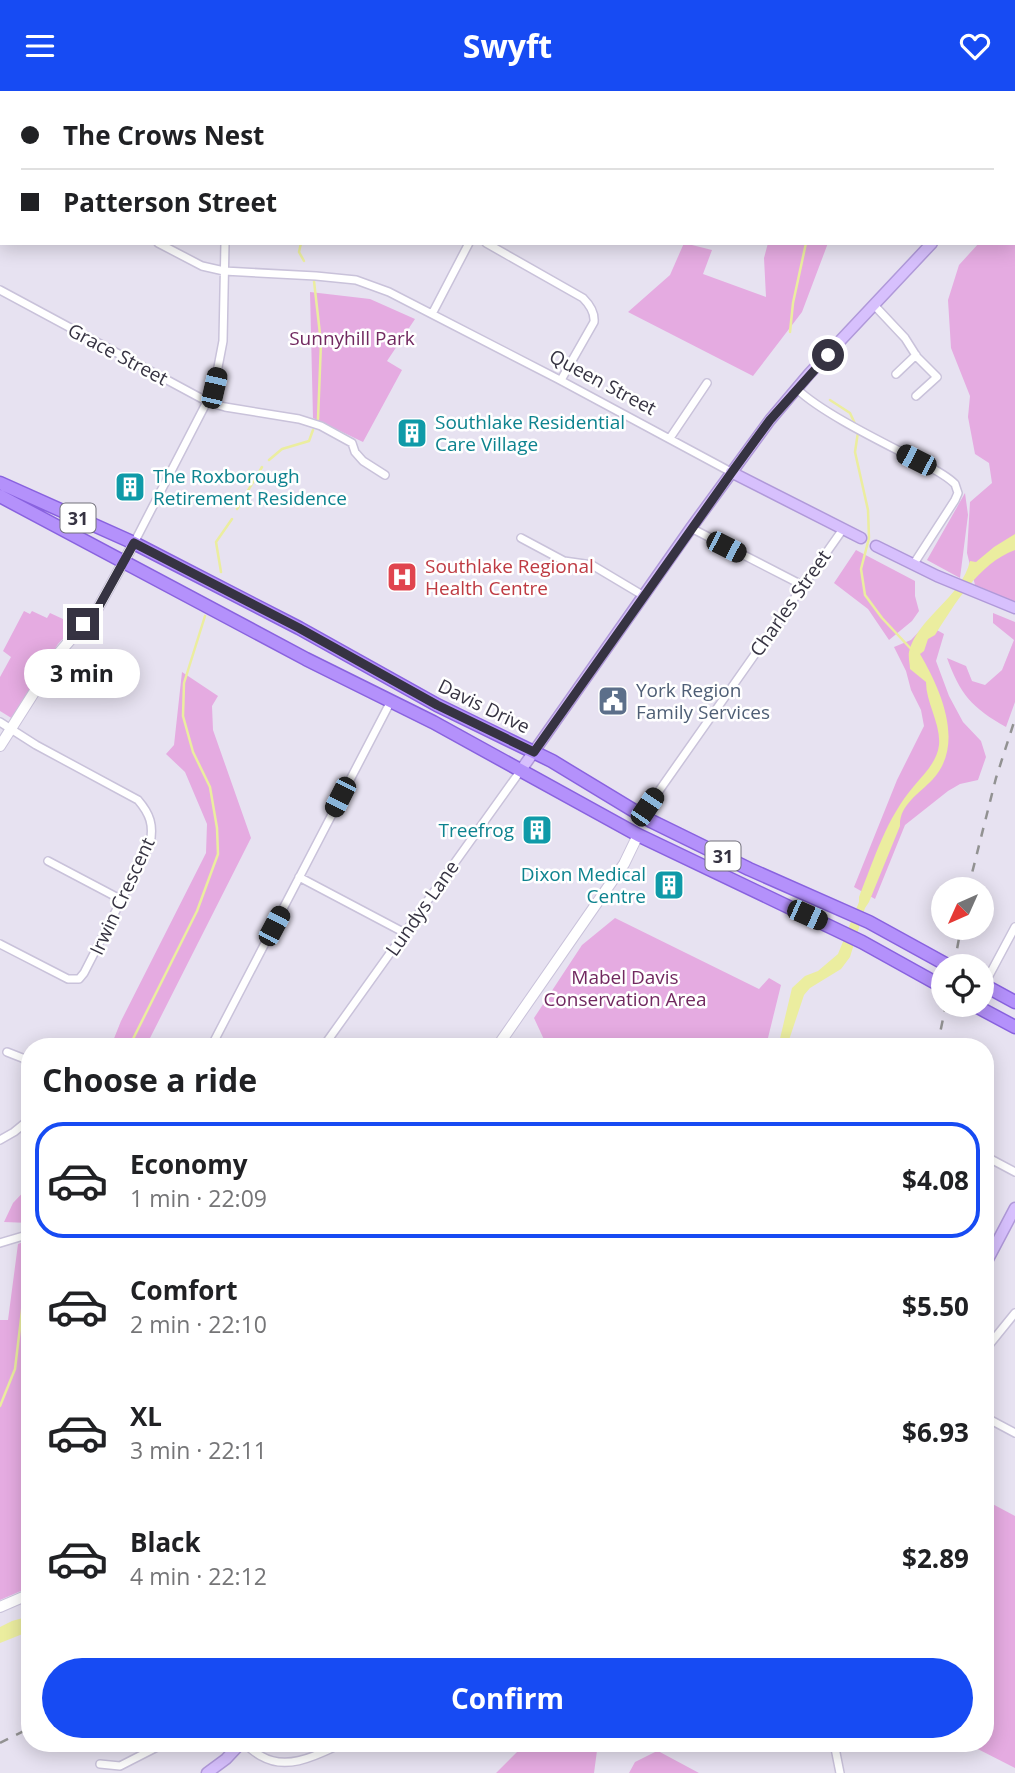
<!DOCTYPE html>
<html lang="en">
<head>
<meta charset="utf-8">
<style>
  :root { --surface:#fff; --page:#f6f6f6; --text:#202124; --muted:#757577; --line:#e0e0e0; --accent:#174bf3 }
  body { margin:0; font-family:"Open Sans",sans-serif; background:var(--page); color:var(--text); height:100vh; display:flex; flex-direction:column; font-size:26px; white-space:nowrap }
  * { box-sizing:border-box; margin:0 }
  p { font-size:23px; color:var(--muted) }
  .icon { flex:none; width:38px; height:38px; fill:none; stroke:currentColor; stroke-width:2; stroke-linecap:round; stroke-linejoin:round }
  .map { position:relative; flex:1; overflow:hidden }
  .side { position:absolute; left:21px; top:947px; width:973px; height:714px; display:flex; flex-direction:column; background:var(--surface); border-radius:28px; box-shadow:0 4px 18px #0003 }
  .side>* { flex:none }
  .hud { position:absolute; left:0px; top:0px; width:1015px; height:154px; box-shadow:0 4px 18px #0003; display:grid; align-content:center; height:154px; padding:0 21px; background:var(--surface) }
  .needle { width:46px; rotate:225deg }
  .buttons { position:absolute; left:931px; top:786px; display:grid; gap:14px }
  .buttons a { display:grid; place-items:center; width:63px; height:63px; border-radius:50%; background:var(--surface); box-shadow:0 4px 18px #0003; font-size:35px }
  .end { position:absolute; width:32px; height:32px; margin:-16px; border:9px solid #363342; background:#fff; box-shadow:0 0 0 4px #fff }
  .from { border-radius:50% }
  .bubble { position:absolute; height:49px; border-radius:24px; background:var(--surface); box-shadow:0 4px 18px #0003; font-size:23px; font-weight:700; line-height:49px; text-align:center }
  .car { position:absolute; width:21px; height:42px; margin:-21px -10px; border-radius:9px; box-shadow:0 0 5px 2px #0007; background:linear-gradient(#222 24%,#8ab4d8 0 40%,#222 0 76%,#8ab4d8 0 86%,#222 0) }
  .hud b { display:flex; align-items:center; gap:24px; height:66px; font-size:26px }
  .hud b+b { border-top:2px solid var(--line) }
  .hud i { width:18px; height:18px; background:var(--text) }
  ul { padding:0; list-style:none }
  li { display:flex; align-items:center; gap:21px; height:116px; margin:0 14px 10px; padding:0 7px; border:4px solid transparent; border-radius:28px }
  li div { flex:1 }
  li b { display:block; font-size:26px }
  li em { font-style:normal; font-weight:700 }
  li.active { border-color:var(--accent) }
  li>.icon { width:63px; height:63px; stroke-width:1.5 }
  h2 { padding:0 21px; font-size:32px; line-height:84px }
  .action { display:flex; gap:14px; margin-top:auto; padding:14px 21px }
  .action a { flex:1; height:80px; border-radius:42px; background:var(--accent); color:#fff; font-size:28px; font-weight:700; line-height:80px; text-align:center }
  header { display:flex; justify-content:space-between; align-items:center; height:91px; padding:0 21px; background:var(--accent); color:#fff; font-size:32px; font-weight:700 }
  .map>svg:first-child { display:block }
  .green { fill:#e5abe1 }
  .water { fill:#ebed9f }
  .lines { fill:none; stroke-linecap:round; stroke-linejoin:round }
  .stream { stroke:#ebed9f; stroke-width:2.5 }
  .minor-casing { stroke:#c9c2da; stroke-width:10 }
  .tertiary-casing { stroke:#c9c2da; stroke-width:12 }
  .secondary-casing { stroke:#b099d9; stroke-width:13 }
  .primary-casing { stroke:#8962df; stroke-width:15 }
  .minor { stroke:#fff; stroke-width:7 }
  .tertiary { stroke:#fff; stroke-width:10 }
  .secondary { stroke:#d7c0fd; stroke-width:10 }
  .primary { stroke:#b491fb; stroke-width:12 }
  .rail { stroke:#929292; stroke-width:2.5; stroke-dasharray:9 9; stroke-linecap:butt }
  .route { stroke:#363342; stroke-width:9 }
  .labels { text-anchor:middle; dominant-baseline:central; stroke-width:5; stroke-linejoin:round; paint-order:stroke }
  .shield { fill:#fff; stroke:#72707b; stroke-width:2 }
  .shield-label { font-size:18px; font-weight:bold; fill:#363342 }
  .park-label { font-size:19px; fill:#712960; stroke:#fff }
  .street-label { font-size:19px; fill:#363342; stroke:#fff }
  .culture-label { font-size:19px; fill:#0d838f; stroke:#fff; text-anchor:start }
  .health-label { font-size:19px; fill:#be3a42; stroke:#fff; text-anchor:start }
  .service-label { font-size:19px; fill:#4e5e75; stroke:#fff; text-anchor:start }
</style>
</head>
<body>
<header><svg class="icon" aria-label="menu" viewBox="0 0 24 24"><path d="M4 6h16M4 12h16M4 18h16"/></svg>Swyft<svg class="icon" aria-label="heart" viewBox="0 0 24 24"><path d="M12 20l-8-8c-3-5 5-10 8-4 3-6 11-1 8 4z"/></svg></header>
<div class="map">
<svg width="1015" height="1682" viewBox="0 0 1015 1682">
  <rect width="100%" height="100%" fill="#e7e2f1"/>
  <path class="green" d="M1015,121V511L975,494L967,462L970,411L992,392L989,372L975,363L968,326L970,305L951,257L948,209L959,174L979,152H1013Z
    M684,152L712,159L703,183L766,206L764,167L768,152H828L802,221L753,285L628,221L670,184Z
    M310,201L370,208L415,228L387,270L402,279L363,351L313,327Z
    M965,402L968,424L960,487L927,469Z
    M856,459L915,490V505L919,520L912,530L889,549L868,518L834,492Z
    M24,520L30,523L32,520L47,527L50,522L76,534L58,553L13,628L0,620V586L11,566L3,560Z
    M993,522L1015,531V611L1006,636C972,617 960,603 947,567L966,575L972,590L985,594L1002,579L1014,549L993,532Z
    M926,533L944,543L936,570L949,605L963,631L981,650L986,666L978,689L960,693L948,700L905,734L875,808L854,796L897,689L924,635L921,619L911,599L906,580L894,556L911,549Z
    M182,581L218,605L212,615L213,639L251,747L146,955H111L121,930L206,762L207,733L185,681L166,663L174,654Z
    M615,827L759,898L769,887L781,894L766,955H547L534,927L582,854Z
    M30,1094V1132L4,1131L13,1112Z
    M30,1148V1496L0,1509V1229H8L18,1153Z
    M985,1409L1015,1425V1677L966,1652H985Z
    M534,1652H598L594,1682H496L525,1653Z
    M657,1660H658L699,1682H629L635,1671Z"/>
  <path class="water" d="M1015,443V459C979,472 954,514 935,544L928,548L924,560L920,563C941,599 965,653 933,688C919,703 899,714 900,735L869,811L865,817L850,866L841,878L810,897L804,904L787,955L778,956L792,897L805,885L818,880L838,863L859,811V806C875,766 886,728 914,695C924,683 937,671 939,654C941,633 926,612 926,591L910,578C910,573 908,566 909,561C917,527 962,506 970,470L976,471L994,456Z
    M30,1525V1540L0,1552V1536L12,1530Z"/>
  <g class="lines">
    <path class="stream" d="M281,0L282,2
      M844,2L845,0
      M301,152L299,161L304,170
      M314,190L321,252L318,328
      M790,241L793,212L806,152
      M830,309L850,322L856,335
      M858,341L855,361L868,419L869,447L861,478L865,504L882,527L912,559
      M269,369L282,358L309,350L313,339
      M237,418L262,376
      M221,481L216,451L232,428
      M129,956L197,820L218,763L217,737L210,696L193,661L183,625L184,592L205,525
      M985,1133H992
      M0,1315L15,1278L26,1186L30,1174"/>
    <g class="minor-casing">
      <path id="minor" d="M202,0L205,2
        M352,0L353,2
        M404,0L405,2
        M488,2L490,0
        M608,2L610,0
        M702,2L703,0
        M940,2L942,0
        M0,69L2,70
        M158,152L202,175L224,180L316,185L356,189L389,201L558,288L731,381
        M486,152L583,207C590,214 595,221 594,231L561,289
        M0,199L208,311L225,316L299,328L321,335L352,352L355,361L363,370L385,384
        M874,214L905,247L917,266L937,286L916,305
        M432,223L469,152
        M896,283L916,264
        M797,298C821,321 878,349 909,365C925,374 943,381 955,393L958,402L955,409L913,474
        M670,347L707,292
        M691,437L802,494
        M521,447L564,470L592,474L644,505
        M134,452L214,297L223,250L225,152
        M0,631L36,654L138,709C150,723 154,734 150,753L84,882L79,888H68L0,853
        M642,724L843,438
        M48,770L122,809
        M299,786L405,842
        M984,894L1015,836
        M211,956L391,610
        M323,956L521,679
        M7,961L30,970
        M0,1049L14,1041L30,1028
        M985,1065L1015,1081
        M0,1152L30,1143
        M985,1259L1015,1222
        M985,1326L1015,1342
        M243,1652C249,1656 255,1662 261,1665C288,1681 319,1663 343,1652
        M834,1652L840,1682
        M100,1673L120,1675L165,1652"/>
    </g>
    <g class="tertiary-casing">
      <path id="tertiary" d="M692,0L696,2
        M0,655L59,562L98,517L134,452
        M497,956L624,773L638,744
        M0,1516L30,1503"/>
    </g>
    <g class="secondary-casing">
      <path id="secondary" d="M1013,68L1015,66
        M731,381L861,447
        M876,455L937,485L1015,517
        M521,679L691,437L770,329L809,283L932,152
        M985,1174L1015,1117
        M207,1682L226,1668L241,1652"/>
    </g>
    <g class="primary-casing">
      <path id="primary" d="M0,392L134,452L299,537L437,614L552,670L651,730L749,778L869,831L949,875
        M0,405L306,568L433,631L638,744L862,851L943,896
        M982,893L1015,911
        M974,914L1015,936"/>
    </g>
    <use href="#minor" class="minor"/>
    <use href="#tertiary" class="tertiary"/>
    <use href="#secondary" class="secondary"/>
    <use href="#primary" class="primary"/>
    <path class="rail" d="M968,798L996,687L1015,628
      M954,875L961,836
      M937,956L946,914
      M0,1652L30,1637"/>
  </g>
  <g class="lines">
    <path class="route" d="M83,533L98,517L134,452L299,537L437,614L534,661L732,381L770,329L828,264"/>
  </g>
  <defs>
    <g id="building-square" transform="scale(1.575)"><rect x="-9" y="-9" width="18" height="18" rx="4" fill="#0f9aa8" stroke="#fff"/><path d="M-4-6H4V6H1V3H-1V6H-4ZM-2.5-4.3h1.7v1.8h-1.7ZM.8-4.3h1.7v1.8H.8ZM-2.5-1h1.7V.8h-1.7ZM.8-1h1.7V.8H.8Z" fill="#fff"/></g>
    <g id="hospital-square" transform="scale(1.575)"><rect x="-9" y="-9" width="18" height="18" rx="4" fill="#e0444e" stroke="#fff"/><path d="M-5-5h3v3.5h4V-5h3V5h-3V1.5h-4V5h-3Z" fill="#fff"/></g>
    <g id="civic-square" transform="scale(1.575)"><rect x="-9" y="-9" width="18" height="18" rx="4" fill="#5c6f8a" stroke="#fff"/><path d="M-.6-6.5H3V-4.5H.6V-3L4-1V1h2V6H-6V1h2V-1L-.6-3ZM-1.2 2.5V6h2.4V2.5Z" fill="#fff"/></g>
  </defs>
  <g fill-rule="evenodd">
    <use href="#building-square" x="412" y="342"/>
    <use href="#building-square" x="130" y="396"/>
    <use href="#hospital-square" x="402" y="486"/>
    <use href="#civic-square" x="613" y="610"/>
    <use href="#building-square" x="537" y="739"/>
    <use href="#building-square" x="669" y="794"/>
  </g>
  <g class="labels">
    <g class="shield">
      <rect x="60.5" y="412.5" width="35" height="29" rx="5"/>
      <rect x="705.5" y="750.5" width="35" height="29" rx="5"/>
    </g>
    <g class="shield-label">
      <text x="78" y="427">31</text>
      <text x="723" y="765">31</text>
    </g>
    <g class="park-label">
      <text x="352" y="247">Sunnyhill Park</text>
      <text x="625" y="886">Mabel Davis<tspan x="625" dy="22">Conservation Area</tspan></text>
    </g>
    <g class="street-label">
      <text transform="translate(118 263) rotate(28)">Grace Street</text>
      <text transform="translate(603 291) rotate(28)">Queen Street</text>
      <text transform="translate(790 512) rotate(-55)">Charles Street</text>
      <text transform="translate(484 615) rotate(26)">Davis Drive</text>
      <text transform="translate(122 805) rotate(-65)">Irwin Crescent</text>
      <text transform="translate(422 817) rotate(-55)">Lundys Lane</text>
    </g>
    <g class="culture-label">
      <text x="435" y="331">Southlake Residential<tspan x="435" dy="22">Care Village</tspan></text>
      <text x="153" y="385">The Roxborough<tspan x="153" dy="22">Retirement Residence</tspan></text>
      <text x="514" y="739" text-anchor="end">Treefrog</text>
      <text x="646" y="783" text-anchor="end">Dixon Medical<tspan x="646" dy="22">Centre</tspan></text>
    </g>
    <g class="health-label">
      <text x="425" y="475">Southlake Regional<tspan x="425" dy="22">Health Centre</tspan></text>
    </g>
    <g class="service-label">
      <text x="636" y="599">York Region<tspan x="636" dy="22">Family Services</tspan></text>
    </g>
  </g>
</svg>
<div class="buttons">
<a><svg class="needle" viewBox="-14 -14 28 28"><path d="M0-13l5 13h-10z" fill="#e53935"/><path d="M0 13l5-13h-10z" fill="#757577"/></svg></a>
<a><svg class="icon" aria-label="locate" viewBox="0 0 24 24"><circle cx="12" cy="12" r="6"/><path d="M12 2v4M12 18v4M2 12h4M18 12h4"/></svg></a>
</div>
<i class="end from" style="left:828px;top:264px"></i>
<i class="end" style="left:83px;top:533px"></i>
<div class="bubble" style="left:24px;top:558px;width:116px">3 min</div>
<i class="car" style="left:214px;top:297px;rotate:13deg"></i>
<i class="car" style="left:916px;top:369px;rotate:297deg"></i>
<i class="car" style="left:726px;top:456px;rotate:117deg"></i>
<i class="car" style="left:340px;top:706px;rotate:207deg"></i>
<i class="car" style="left:647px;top:716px;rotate:34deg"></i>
<i class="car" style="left:807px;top:824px;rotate:114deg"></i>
<i class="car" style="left:274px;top:835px;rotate:28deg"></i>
<div class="hud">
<b><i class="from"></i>The Crows Nest</b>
<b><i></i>Patterson Street</b>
</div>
<section class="side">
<h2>Choose a ride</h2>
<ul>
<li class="active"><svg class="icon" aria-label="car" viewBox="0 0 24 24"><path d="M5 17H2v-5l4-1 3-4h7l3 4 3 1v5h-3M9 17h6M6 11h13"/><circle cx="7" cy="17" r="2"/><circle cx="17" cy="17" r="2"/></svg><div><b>Economy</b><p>1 min · 22:09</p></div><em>$4.08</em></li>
<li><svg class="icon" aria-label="car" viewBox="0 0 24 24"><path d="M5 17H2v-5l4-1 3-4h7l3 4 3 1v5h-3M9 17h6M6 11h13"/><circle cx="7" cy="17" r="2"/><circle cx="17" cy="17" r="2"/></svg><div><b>Comfort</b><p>2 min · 22:10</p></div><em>$5.50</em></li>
<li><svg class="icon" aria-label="car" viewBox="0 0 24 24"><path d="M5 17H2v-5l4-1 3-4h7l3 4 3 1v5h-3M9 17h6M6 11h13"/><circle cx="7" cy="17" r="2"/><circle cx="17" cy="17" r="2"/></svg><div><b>XL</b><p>3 min · 22:11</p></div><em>$6.93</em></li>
<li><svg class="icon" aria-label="car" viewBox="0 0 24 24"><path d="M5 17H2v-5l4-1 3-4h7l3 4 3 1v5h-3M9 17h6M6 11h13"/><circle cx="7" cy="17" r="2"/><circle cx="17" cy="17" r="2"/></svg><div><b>Black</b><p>4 min · 22:12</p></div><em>$2.89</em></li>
</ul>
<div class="action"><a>Confirm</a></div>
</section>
</div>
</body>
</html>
